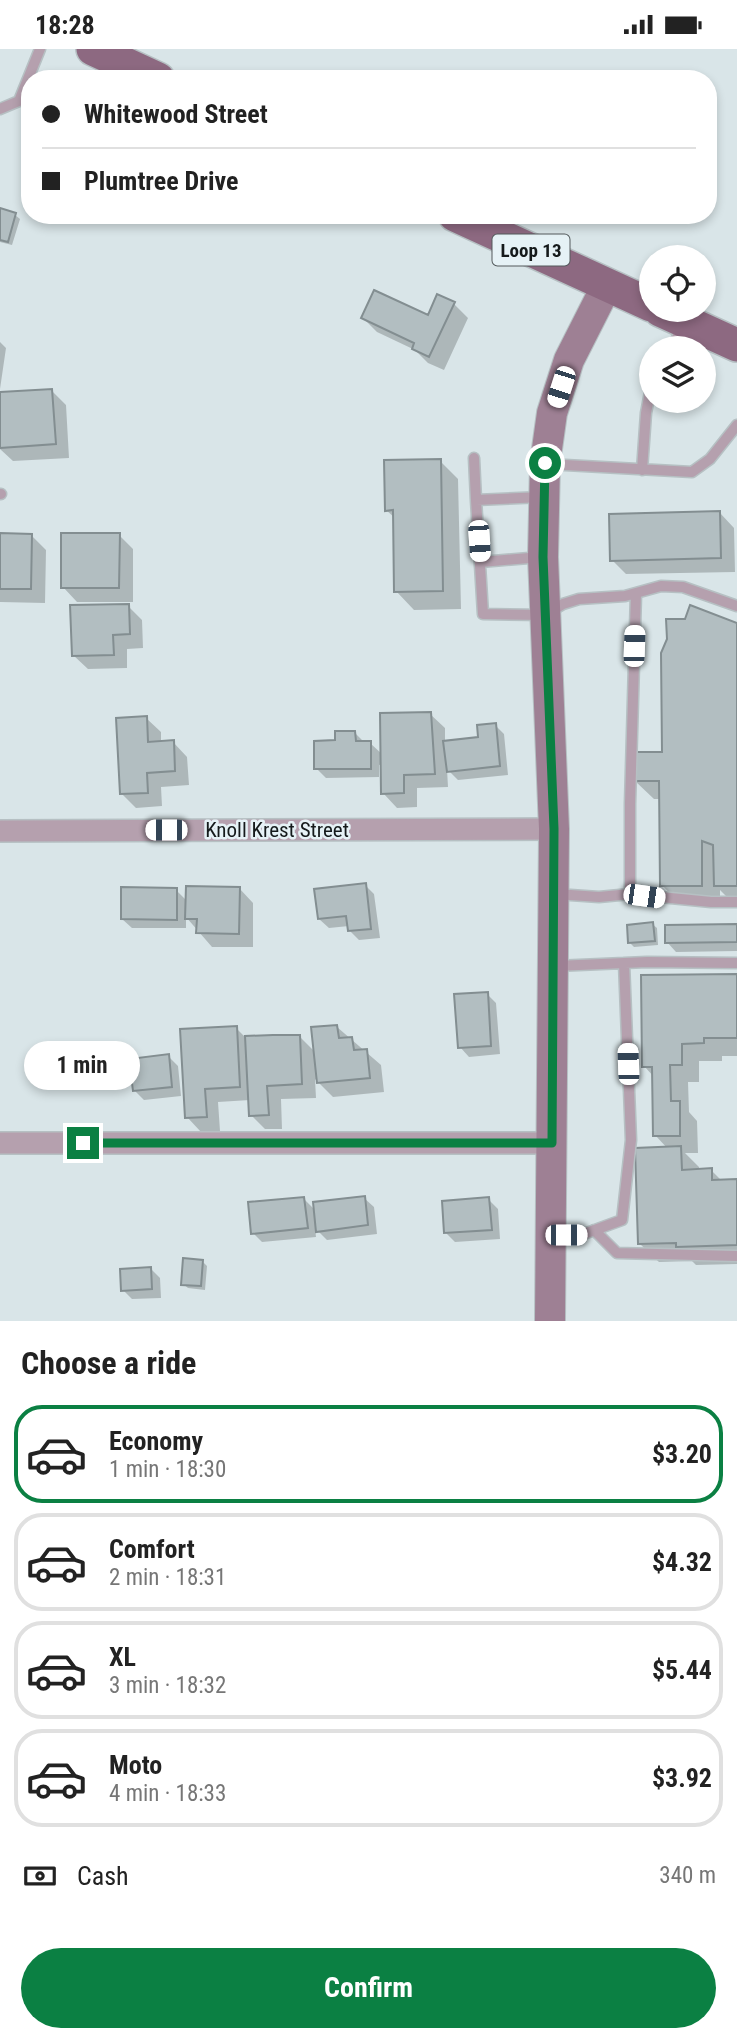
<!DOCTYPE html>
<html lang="en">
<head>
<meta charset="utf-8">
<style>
  :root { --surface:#fff; --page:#f2f2f2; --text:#222; --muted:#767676; --line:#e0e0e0; --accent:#0b8043 }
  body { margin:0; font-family:"Roboto Condensed",sans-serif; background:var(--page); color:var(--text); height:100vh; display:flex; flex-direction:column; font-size:26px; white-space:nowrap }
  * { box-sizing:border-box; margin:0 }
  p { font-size:23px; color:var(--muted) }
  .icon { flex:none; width:38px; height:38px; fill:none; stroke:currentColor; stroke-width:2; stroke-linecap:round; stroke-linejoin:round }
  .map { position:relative; height:1272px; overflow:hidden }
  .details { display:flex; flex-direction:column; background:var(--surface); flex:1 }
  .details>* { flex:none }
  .banner { position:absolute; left:21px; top:21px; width:696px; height:154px; border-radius:28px; box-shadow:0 4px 10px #0003; display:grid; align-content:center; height:154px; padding:0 21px; background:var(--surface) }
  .buttons { position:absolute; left:639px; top:196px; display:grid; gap:14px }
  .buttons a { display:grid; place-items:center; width:77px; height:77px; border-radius:50%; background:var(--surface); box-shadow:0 4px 10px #0003; font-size:35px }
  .end { position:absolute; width:32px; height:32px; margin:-16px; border:9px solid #0b8043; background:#fff; box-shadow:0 0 0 4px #fff }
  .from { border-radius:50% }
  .bubble { position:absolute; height:49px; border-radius:24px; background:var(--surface); box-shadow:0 4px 10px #0003; font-size:23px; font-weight:700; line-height:49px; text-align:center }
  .car { position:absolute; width:21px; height:42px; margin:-21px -10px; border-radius:9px; box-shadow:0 0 5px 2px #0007; background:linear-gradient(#fff 24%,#345 0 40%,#fff 0 76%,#345 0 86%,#fff 0) }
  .banner b { display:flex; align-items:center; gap:24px; height:66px; font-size:26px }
  .banner b+b { border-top:2px solid var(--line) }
  .banner i { width:18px; height:18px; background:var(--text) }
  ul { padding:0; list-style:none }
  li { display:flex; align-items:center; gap:21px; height:98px; margin:0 14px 10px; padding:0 7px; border:4px solid var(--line); border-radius:28px }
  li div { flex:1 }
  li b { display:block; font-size:26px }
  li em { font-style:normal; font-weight:700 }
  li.on { border-color:var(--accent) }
  li>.icon { width:63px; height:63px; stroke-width:1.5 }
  h2 { padding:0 21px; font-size:32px; line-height:84px }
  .pay { display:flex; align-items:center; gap:18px; height:77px; padding:0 21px; font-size:26px }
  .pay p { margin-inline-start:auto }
  .cta { display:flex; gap:14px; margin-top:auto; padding:14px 21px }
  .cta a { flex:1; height:80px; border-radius:42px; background:var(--accent); color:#fff; font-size:28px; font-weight:700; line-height:80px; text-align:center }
  .status { display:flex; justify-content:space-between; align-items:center; height:49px; padding:0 35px; background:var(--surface); direction:ltr }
  .status svg { height:19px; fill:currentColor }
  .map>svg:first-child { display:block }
  .shadow { fill:#0003 }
  .building { fill:#b2bec1; stroke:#838e91; stroke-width:2 }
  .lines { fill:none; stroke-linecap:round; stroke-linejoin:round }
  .lane-casing { stroke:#b6c0c3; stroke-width:13 }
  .street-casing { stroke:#b6c0c3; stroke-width:24 }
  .secondary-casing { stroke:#b6c0c3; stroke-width:32 }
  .primary-casing { stroke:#b6c0c3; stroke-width:36 }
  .lane { stroke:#b5a0ae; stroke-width:10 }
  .street { stroke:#b5a0ae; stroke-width:21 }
  .secondary { stroke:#9e8094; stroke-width:30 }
  .primary { stroke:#8d6981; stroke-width:33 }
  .route { stroke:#0b8043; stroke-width:9 }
  .labels { text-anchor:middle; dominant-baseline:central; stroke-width:5; stroke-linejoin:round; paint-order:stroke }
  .shield { fill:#e6f2f6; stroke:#545b5d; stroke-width:2 }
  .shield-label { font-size:19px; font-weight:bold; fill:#151a1b }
  .street-label { font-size:21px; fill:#151a1b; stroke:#e6f2f6 }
</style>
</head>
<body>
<div class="status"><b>18:28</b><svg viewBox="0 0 49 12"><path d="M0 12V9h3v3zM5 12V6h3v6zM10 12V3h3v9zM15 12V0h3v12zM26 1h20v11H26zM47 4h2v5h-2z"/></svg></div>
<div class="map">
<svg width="737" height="1272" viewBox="0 0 737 1272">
  <rect width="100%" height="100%" fill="#d9e5e8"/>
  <path class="shadow" d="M15,166L20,170L12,196L0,193V167Z
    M454,255L468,269L444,321L428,314L415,301L377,283L363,269L429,268Z
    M0,293L6,299L0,340Z
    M52,342L66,356L69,409L13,412L0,400V345Z
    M440,412L458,430L461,560L414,561L396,542L395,469L386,461Z
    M720,464L734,479L735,523L626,525L612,511Z
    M0,486L32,487L46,501L45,554L0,553Z
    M119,486L133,500V553H77L63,538Z
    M128,557L142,571L143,599L127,600V619L88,620L73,606Z
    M737,576V855H734L720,841V854L680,855L662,836L661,750H654L635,732L663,705Z
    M430,665L445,679V693L480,690L495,676L504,685L508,726L458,731L447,720L448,738L417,739V758L397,759L383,744V715L379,716V728L326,729L316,719L337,693L355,684L364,693L370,694L383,706Z
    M146,669L161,683V694L173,693L187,708L189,736L161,738L162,757L136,759L121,744Z
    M365,836L374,845L380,889L359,891L350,882L349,877L329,879L319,870Z
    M239,839L253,854V898H212L186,868V879H132L122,870L176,841L187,852Z
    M652,875L657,879L658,896L634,898L630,894Z
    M737,877V902L676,903L667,893Z
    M737,927V1007H722V1012H699V1033H688L689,1063L697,1072L698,1104H685L699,1118V1122L711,1121L722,1132L737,1131V1215L696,1216L692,1212L659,1213L640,1195L668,1100L655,1086L654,1028L644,1017Z
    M487,945L496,954L500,1005L469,1008L460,998Z
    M337,978L381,1016L384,1043L333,1048L315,1030L316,1049L281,1050L282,1080H265L251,1066L250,1051L218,1053L220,1082L201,1083L187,1068L236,979L245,988L299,987L316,1004Z
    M168,1007L178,1017L181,1047L144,1051L134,1041Z
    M364,1149L374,1158L377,1185L327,1191L315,1179L316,1188L262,1193L253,1184L304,1150L315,1161Z
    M488,1150L498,1160L500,1190L455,1193L446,1184Z
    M202,1212L207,1217L205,1241L188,1239L183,1235Z
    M150,1219L160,1229L161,1249L132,1250L123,1241Z"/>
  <path class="building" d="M0,159L16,164L8,193L0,191Z
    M374,241L428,266L437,245L455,253L429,308L412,300L414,294L361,269Z
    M52,340L56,395L0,399V343Z
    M441,410L443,542L394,543L393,461L385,462L384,411Z
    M720,462L721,509L610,512L609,465Z
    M0,484L32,485L31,540H0Z
    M61,484H120L119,539H61Z
    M129,555L130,585L113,586L114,606L72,607L70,556Z
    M690,556L737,574V837H714L713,796L702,792V837H660L659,732H634L633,703H662L661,604L667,590L666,570H685Z
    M431,663L435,725L404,726V744L381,745L380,664Z
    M147,667L148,693L174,691L175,722L147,724L148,744L120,745L116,669Z
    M496,674L500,717L447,723L443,692L478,688L477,676Z
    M335,682H355L356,692H371V720H314V692L335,691Z
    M366,834L371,880L348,882L346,867L318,870L314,840Z
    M186,837L240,838L239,885L196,884L197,870H185Z
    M121,838L177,839V871L121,870Z
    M653,873L655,892L628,894L627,876Z
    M737,875V893L665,894V876Z
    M737,925V989H704V994L682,995V1016H670L671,1052H680V1087H653L652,1018H642L641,926Z
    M488,943L491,997L458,999L454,945Z
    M337,976L339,989L352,988L354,1001L367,1000L370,1029L317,1034L311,978Z
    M237,977L240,1038L205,1040L207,1068L185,1069L180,980Z
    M273,986H300L302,1035L267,1037L269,1066L249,1067L245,987Z
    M169,1005L172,1038L133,1042L129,1010Z
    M681,1097L682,1121L712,1119V1131L737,1130V1196L676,1198V1194L638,1195L635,1099Z
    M365,1147L368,1176L316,1183L313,1153Z
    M304,1148L308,1179L251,1185L248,1153Z
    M489,1148L492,1181L444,1184L442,1152Z
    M183,1209L203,1211L201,1237L181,1236Z
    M151,1218L152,1240L121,1242L120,1220Z"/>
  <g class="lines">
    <g class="lane-casing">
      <path id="lane" d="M0,60L19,52L40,0
        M672,299L684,275
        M474,409L476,451L543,448
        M547,415L692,423L710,410L737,376
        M642,421L646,364L651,338
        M0,445H1
        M476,451L483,565L545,566L563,555L579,550L625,547L661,537L683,538L737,557
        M481,513L541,508
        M556,845L599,848L630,845L711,853H737
        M630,845V755L636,544
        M556,917L647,913L737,914
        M594,1181L617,1204L737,1207
        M553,1186H581L622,1171L631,1091L624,914"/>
    </g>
    <g class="street-casing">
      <path id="street" d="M0,782L554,780
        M0,1094H552"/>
    </g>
    <g class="secondary-casing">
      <path id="secondary" d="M550,1272L554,780L543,508L545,414L552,364L569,311L607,236"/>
    </g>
    <g class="primary-casing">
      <path id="primary" d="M93,0L158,30
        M455,166L651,256
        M660,261L737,296"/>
    </g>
    <use href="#lane" class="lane"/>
    <use href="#street" class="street"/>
    <use href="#secondary" class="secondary"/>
    <use href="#primary" class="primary"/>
  </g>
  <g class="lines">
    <path class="route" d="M83,1094H552L554,780L543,508L545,414"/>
  </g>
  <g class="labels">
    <rect class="shield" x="492.5" y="185.5" width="77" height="31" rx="5"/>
    <g class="shield-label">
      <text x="531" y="201">Loop 13</text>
    </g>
    <g class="street-label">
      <text x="277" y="781">Knoll Krest Street</text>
    </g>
  </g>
</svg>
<div class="buttons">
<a><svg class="icon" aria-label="locate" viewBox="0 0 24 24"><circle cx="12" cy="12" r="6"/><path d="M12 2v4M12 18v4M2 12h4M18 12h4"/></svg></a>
<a><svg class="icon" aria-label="layers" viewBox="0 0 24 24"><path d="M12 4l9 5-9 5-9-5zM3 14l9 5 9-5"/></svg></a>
</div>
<i class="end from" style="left:545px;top:414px"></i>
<i class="end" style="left:83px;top:1094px"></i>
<div class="bubble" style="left:24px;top:992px;width:116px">1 min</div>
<i class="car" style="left:561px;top:338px;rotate:198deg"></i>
<i class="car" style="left:479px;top:492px;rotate:176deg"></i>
<i class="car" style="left:634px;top:597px;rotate:2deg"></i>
<i class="car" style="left:166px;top:781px;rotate:270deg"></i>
<i class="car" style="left:644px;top:847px;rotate:98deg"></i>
<i class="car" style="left:628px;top:1015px;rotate:358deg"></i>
<i class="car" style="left:566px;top:1186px;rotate:90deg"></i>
<div class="banner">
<b><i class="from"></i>Whitewood Street</b>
<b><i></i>Plumtree Drive</b>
</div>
</div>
<section class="details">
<h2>Choose a ride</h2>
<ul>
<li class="on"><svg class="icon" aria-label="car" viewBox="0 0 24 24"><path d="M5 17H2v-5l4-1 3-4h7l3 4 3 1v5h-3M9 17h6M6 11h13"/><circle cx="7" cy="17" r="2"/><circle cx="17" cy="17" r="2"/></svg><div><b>Economy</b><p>1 min · 18:30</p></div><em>$3.20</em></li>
<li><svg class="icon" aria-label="car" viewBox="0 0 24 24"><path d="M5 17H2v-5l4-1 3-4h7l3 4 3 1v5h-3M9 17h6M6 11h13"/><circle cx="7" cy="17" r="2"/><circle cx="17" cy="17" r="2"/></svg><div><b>Comfort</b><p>2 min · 18:31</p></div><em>$4.32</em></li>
<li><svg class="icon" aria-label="car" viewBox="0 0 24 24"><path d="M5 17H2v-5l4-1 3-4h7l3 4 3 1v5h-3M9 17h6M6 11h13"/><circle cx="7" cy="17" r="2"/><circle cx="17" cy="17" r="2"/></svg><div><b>XL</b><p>3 min · 18:32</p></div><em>$5.44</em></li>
<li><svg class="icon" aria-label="car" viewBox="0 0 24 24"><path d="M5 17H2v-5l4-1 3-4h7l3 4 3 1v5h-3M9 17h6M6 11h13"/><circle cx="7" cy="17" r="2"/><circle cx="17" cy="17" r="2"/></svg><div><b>Moto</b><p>4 min · 18:33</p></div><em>$3.92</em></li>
</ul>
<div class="pay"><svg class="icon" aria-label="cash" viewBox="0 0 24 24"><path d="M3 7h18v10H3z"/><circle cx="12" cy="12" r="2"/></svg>Cash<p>340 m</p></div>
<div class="cta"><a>Confirm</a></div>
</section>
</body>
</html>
